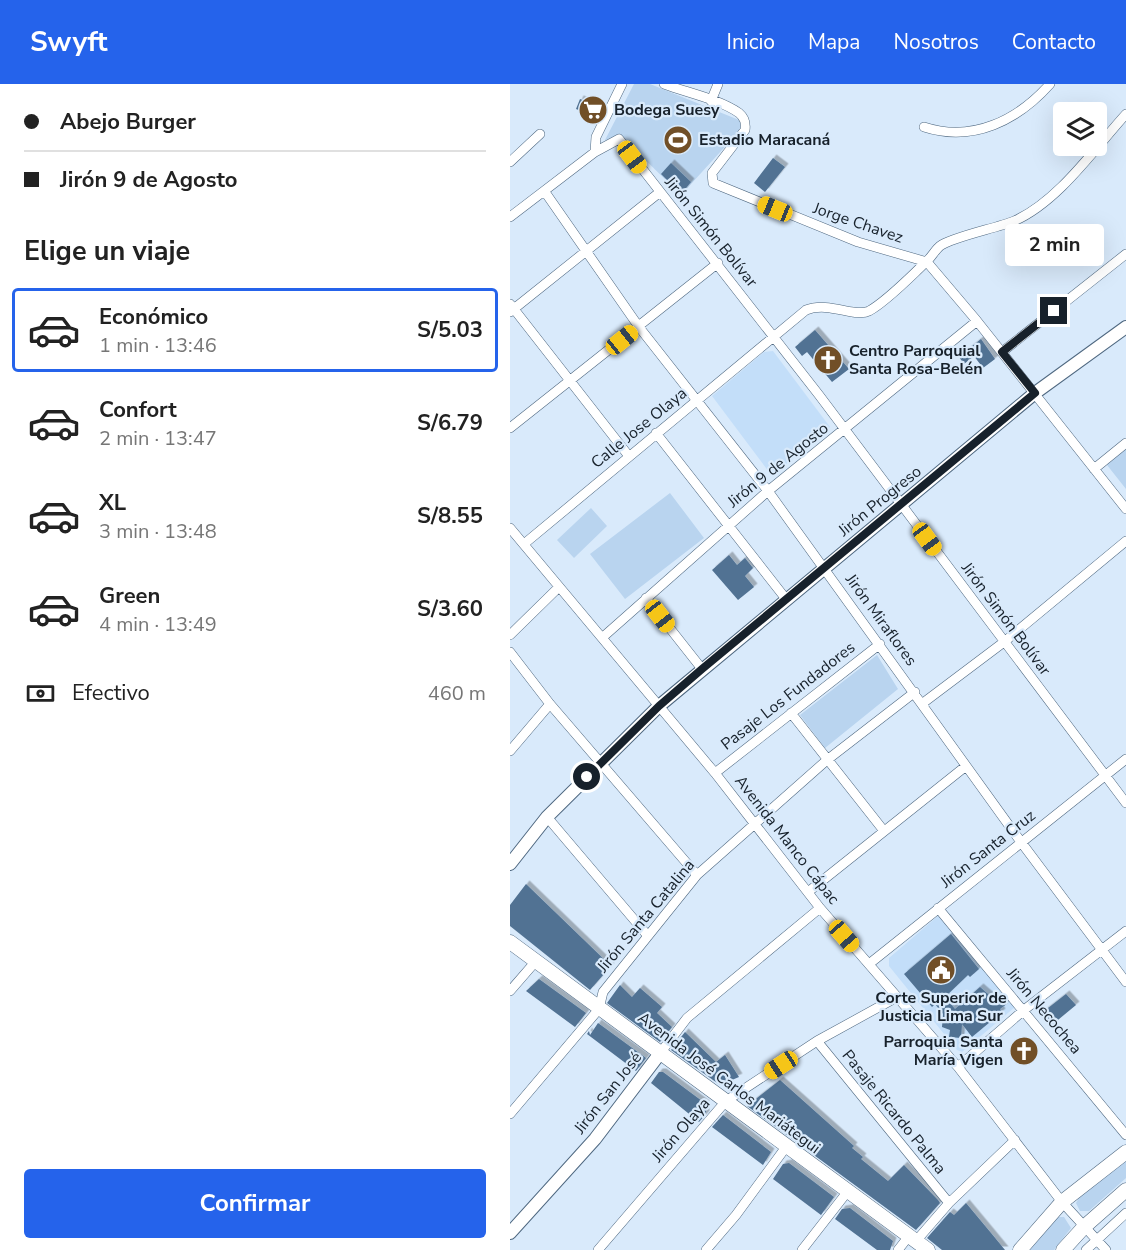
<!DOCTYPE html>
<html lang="es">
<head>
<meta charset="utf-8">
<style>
  :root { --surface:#fff; --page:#f6f6f6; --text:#222; --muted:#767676; --line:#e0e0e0; --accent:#2563eb }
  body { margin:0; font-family:"Nunito Sans",sans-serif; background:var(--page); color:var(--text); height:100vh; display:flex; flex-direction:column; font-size:22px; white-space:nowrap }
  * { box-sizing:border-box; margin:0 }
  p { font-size:20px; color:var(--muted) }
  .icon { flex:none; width:33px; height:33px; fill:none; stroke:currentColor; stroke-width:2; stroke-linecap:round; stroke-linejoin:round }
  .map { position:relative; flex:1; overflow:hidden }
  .sheet { display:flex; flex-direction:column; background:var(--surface); width:510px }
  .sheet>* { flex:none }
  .guide { display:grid; align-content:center; height:132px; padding:0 24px; background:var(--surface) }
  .controls { position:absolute; left:543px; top:18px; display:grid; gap:12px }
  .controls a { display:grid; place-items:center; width:54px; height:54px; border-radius:6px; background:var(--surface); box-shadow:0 6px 24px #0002; font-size:30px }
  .end { position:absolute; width:27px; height:27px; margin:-14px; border:8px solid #17212b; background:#fff; box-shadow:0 0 0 3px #fff }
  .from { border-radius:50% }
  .bubble { position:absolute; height:42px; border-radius:6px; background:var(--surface); box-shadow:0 6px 24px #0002; font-size:20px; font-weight:700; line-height:42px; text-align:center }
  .car { position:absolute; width:18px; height:36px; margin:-18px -9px; border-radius:8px; box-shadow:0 0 4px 2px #0007; background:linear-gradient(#f5c518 24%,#345 0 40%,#f5c518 0 76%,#345 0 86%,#f5c518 0) }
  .guide b { display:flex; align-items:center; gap:21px; height:57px; font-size:22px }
  .guide b+b { border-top:2px solid var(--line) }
  .guide i { width:15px; height:15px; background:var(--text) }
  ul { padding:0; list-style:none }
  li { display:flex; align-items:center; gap:18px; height:84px; margin:0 12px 9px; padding:0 12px; border:3px solid transparent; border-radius:6px }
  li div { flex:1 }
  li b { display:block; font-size:22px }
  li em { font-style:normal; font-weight:700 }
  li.selected { border-color:var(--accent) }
  li>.icon { width:54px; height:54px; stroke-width:1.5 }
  h2 { padding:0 24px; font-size:27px; line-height:72px }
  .pay { display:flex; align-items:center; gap:15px; height:66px; padding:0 24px; font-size:22px }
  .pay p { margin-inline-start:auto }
  .action { display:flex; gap:12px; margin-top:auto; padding:12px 24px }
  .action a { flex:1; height:69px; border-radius:6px; background:var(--accent); color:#fff; font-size:24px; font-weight:700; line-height:69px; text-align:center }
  header { display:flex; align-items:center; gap:36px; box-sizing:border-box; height:84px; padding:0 30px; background:var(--accent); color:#fff }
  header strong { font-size:28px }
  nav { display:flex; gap:33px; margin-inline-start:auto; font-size:21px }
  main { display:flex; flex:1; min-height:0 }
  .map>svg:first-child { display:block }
  .built { fill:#c3def9 }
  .green { fill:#b9d4ef }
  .building { fill:#517293; filter:url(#shadow) }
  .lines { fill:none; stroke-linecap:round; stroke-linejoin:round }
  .minor-casing { stroke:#4f6880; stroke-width:10 }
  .tertiary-casing { stroke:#4f6880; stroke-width:14 }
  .secondary-casing { stroke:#4f6880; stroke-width:15 }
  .minor { stroke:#fff; stroke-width:9 }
  .tertiary { stroke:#fff; stroke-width:12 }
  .secondary { stroke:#fff; stroke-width:14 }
  .route { stroke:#17212b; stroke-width:8 }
  .labels { text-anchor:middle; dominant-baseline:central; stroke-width:4.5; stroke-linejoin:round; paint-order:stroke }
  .poi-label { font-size:16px; font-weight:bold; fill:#17212b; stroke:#d9eafb; text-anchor:start }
  .street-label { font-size:16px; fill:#17212b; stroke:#d9eafb }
</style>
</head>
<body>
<header>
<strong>Swyft</strong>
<nav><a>Inicio</a><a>Mapa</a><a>Nosotros</a><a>Contacto</a></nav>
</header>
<main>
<section class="sheet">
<div class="guide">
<b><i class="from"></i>Abejo Burger</b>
<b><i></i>Jirón 9 de Agosto</b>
</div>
<h2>Elige un viaje</h2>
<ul>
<li class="selected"><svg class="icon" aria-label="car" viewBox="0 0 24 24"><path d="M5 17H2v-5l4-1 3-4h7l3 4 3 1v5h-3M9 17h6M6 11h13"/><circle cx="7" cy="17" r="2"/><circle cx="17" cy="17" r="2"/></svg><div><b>Económico</b><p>1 min · 13:46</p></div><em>S/5.03</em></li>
<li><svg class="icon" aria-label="car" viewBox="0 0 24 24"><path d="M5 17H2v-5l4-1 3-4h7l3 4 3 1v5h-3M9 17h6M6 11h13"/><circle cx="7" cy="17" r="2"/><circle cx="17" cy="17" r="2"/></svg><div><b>Confort</b><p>2 min · 13:47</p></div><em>S/6.79</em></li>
<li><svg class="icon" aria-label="car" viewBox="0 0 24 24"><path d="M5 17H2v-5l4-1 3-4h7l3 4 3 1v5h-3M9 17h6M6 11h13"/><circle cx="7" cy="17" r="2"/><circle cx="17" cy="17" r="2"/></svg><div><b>XL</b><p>3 min · 13:48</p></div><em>S/8.55</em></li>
<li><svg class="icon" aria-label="car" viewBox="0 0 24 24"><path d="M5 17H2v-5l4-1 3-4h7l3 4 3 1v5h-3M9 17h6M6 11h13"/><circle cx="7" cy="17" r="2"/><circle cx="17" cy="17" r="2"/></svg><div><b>Green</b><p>4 min · 13:49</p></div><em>S/3.60</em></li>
</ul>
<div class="pay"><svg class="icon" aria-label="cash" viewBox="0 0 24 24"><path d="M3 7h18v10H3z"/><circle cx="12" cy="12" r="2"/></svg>Efectivo<p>460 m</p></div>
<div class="action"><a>Confirmar</a></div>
</section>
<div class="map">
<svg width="616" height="1166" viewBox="0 0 616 1166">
  <defs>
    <filter id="shadow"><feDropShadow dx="3.5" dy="-3.5" stdDeviation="0" flood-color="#0004"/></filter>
  </defs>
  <rect width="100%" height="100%" fill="#d9eafb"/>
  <path class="built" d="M263,267L320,343L308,353L302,352L296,357V364L262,392L202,312L254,268Z
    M428,832L505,923L452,968L447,966L379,882V874Z"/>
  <path class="green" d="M124,0H140L234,38L233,43L171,111L113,54L95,56Z
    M616,365V405L597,381Z
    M160,409L194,454L115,515L80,470Z
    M81,424L97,442L64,474L47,456Z
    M367,571L388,605L315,664L290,631Z
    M616,1075V1094L579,1127H570L566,1119L570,1112Z
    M548,1133H554L561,1144L544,1166H517Z"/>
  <path class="building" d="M70,15L88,22L84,32L66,25Z
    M263,74L275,83L255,108L244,99Z
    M161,79L181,98L171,110L151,90Z
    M305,246L339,285L322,298L297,268L292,272L285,263Z
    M471,255L485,275L473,284L464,272L454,280L449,273Z
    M219,471L227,481L235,474L243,484L235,492L244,503L228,516L202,486Z
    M16,800L101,882L80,906L0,842V821Z
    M441,850L469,885L460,893L458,891L435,913L445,925L470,903L485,916L491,911L498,919L490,925L492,928L462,953L452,940L451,954L439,953L440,946L432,943L433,930L425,920L422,923L394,890Z
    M29,895L76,929L65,943L16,907Z
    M110,901L122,913L130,904L152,923L147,929L162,943L150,958L97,919Z
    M556,910L566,921L543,940L533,928Z
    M88,939L136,974L126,987L77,950L79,947L80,951Z
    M175,948L206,978L215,971L229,993L210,1001L161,966Z
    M512,957L524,971L515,978L504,964Z
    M149,988H153L196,1020V1030L189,1038L141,999Z
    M270,996L344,1062L342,1064L353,1073L351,1075L378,1097L394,1081L428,1116L430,1119L406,1146L237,1022Z
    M213,1031L261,1068L253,1081L202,1043Z
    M279,1079L324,1113L311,1131L263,1095L273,1080Z
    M456,1119L481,1149L495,1166H432L417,1154L440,1128L444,1131Z
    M340,1124L383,1157L380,1166H367L325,1135L332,1125Z"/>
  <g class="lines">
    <g class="minor-casing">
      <path id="minor" d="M154,0C178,9 209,15 229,29C235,34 236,39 235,46L202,89L203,99L348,158L417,178
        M201,17L208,0
        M414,43C463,59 508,36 540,0
        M85,68L86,53L112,0
        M0,78L30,50
        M35,108L129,243L258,407L511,758L616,898
        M0,133L85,68L109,55L309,311L616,719
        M417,178L467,237L616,425
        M0,220L118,371
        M0,228L150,108
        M492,268L616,170
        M0,344L208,179
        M146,349L276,515
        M584,385L616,359
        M0,444L205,689L310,824L448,983L552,1118L596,1166
        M14,460L296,226C319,217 345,234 359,227C377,217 400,193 415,179C421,174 425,166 430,162C442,153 487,144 504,137C548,118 585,64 616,30
        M136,514L192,585
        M0,551L49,503
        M93,553L258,407L467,237
        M0,568L40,620L187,791
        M413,619L494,558L616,457
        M281,629L374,747
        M0,667L40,620
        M205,689L370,560
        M37,733L138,852
        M298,808L456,682
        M428,824L616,1051
        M359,880L616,675
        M0,907L26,877
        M307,957L439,1119
        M151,968L177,934L310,824
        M448,983L514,926L616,847
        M0,1030L89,925L93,908L187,791L317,676L405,608
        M406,1157L439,1119L505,1056
        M88,1166L216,1017L307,957L387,913
        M196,1166L226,1131L276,1063
        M292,1166L338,1107
        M388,1166L399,1152
        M576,1166L616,1129"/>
    </g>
    <g class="tertiary-casing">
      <path id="tertiary" d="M0,780L37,733L149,622L525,309L616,243
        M0,1149L85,1055L151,968"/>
    </g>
    <g class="secondary-casing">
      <path id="secondary" d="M0,858L418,1166
        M510,1166L552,1118L616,1068
        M553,1166L574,1143L616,1106"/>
    </g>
    <use href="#minor" class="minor"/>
    <use href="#tertiary" class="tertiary"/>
    <use href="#secondary" class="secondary"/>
  </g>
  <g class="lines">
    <path class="route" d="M77,693L149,622L192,585L525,309L492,268L544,227"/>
  </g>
  <defs>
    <g id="supermarket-disc" transform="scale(1.5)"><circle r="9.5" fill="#714f27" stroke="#d9eafb"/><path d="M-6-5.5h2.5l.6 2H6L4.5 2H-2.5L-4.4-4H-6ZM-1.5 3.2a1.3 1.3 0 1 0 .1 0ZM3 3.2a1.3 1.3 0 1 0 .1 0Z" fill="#fff"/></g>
    <g id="stadium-disc" transform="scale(1.5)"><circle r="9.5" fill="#714f27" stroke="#d9eafb"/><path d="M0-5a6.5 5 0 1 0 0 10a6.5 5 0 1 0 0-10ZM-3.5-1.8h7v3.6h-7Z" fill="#fff"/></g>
    <g id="church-disc" transform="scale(1.5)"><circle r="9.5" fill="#714f27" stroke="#d9eafb"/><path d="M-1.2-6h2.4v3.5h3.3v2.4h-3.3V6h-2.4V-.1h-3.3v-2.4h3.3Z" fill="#fff"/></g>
    <g id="civic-disc" transform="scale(1.5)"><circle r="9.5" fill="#714f27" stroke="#d9eafb"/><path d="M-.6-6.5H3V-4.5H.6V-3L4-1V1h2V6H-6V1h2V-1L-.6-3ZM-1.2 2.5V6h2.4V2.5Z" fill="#fff"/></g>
  </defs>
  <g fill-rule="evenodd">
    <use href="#supermarket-disc" x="83" y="26"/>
    <use href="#stadium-disc" x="168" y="56"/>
    <use href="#church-disc" x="318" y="276"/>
    <use href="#civic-disc" x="431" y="886"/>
    <use href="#church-disc" x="514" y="967"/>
  </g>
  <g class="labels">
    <g class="poi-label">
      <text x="104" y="26">Bodega Suesy</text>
      <text x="189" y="56">Estadio Maracaná</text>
      <text x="339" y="267">Centro Parroquial<tspan x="339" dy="18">Santa Rosa-Belén</tspan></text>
      <text x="431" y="914" text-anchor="middle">Corte Superior de<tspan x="431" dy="18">Justicia Lima Sur</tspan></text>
      <text x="493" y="958" text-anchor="end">Parroquia Santa<tspan x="493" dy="18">María Vigen</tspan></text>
    </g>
    <g class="street-label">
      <text transform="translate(348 139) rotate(19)">Jorge Chavez</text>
      <text transform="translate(201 148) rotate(51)">Jirón Simón Bolívar</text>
      <text transform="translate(129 344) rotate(-39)">Calle Jose Olaya</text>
      <text transform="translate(268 381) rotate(-39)">Jirón 9 de Agosto</text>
      <text transform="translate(370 417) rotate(-39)">Jirón Progreso</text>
      <text transform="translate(496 535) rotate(53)">Jirón Simón Bolívar</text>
      <text transform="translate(371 536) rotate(54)">Jirón Miraflores</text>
      <text transform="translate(278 612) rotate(-38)">Pasaje Los Fundadores</text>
      <text transform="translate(277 756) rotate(52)">Avenida Manco Cápac</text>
      <text transform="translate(478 765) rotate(-38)">Jirón Santa Cruz</text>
      <text transform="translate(136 832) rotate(-50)">Jirón Santa Catalina</text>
      <text transform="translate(534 927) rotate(50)">Jirón Necochea</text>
      <text transform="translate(219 999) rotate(37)">Avenida José Carlos Mariátegui</text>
      <text transform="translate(98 1009) rotate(-52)">Jirón San José</text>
      <text transform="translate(384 1028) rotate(51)">Pasaje Ricardo Palma</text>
      <text transform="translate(171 1046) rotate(-49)">Jirón Olaya</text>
    </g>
  </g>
</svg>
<div class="controls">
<a><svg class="icon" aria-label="layers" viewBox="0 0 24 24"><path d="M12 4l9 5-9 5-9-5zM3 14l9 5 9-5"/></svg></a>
</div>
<i class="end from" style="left:77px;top:693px"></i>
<i class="end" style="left:544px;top:227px"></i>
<div class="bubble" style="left:495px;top:140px;width:99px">2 min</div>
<i class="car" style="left:122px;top:73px;rotate:143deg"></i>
<i class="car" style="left:265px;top:125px;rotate:292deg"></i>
<i class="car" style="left:112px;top:256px;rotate:51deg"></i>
<i class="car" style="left:417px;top:455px;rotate:144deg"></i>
<i class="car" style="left:150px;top:532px;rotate:142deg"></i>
<i class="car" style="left:334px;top:852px;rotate:139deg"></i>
<i class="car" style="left:271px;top:981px;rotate:237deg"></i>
</div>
</main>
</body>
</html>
